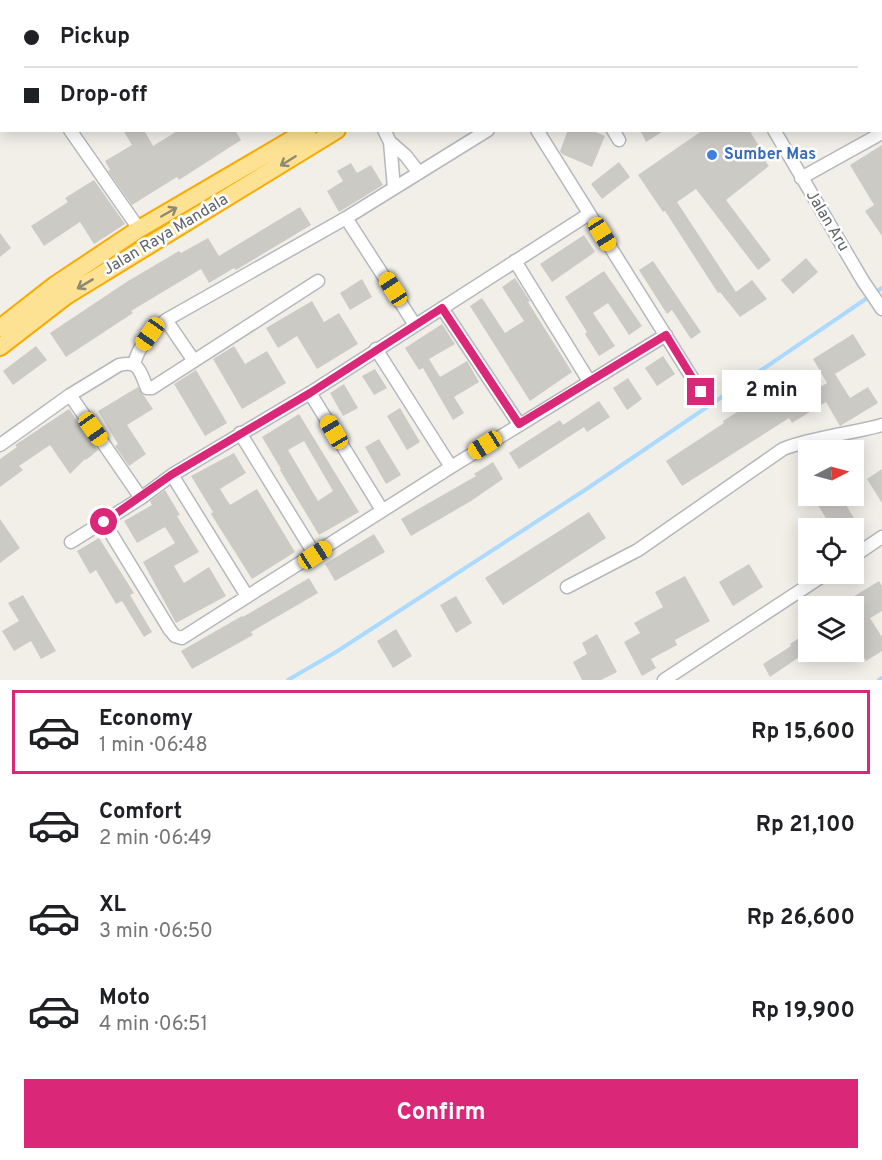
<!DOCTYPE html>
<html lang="en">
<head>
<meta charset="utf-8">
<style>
  :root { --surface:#fff; --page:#f6f6f6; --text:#202124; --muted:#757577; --line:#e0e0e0; --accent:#db2777 }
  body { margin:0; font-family:Overpass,sans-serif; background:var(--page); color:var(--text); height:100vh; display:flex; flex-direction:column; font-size:22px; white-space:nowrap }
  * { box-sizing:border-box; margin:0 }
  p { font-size:20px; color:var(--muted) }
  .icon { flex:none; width:33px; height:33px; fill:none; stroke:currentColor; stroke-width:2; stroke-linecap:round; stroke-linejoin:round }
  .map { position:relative; height:680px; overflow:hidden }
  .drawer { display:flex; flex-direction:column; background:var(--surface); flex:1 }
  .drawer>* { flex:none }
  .hud { position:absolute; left:0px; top:0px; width:882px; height:132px; box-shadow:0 3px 15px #0003; display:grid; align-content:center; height:132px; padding:0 24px; background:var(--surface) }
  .needle { width:39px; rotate:84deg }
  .controls { position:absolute; left:798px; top:440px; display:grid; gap:12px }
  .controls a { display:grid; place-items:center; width:66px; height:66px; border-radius:0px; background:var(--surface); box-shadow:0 3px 15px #0003; font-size:30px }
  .end { position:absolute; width:27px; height:27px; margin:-14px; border:8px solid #db2777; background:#fff; box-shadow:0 0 0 3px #fff }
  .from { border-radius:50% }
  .bubble { position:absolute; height:42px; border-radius:0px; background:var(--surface); box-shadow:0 3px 15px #0003; font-size:20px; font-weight:700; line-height:42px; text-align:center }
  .car { position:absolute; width:18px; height:36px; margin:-18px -9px; border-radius:8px; box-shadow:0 0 4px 2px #0007; background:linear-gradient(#f5c518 24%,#345 0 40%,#f5c518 0 76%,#345 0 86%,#f5c518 0) }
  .hud b { display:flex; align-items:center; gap:21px; height:57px; font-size:22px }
  .hud b+b { border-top:2px solid var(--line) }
  .hud i { width:15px; height:15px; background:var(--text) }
  ul { padding:10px 0 0; list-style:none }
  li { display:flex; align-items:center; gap:18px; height:84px; margin:0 12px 9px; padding:0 12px; border:3px solid transparent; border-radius:0px }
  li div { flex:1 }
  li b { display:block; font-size:22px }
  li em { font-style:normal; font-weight:700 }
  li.active { border-color:var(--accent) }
  li>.icon { width:54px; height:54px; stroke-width:1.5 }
  .action { display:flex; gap:12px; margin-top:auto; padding:12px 24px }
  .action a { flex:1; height:69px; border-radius:0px; background:var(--accent); color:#fff; font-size:24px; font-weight:700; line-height:69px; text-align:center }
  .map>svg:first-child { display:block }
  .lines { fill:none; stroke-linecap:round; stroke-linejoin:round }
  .stream { stroke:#aadaff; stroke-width:4 }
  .building { fill:#cccac5; fill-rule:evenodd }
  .minor-casing { stroke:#b5b8bc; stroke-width:15 }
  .highway-casing { stroke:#f9ab00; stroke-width:20 }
  .minor { stroke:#fff; stroke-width:12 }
  .highway { stroke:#fde293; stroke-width:16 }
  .oneway { stroke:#8e8975 }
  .route { stroke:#db2777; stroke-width:8 }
  .shop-dot { fill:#3f7fe0; stroke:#fff; stroke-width:2 }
  .labels { text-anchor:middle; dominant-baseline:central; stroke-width:5; stroke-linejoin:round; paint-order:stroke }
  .shop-label { font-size:16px; font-weight:bold; fill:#366cbe; stroke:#fff; text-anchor:start }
  .street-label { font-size:16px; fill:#5f6368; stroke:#fff }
</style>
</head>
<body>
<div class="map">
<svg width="882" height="680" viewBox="0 0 882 680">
  <rect width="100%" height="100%" fill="#f1efe8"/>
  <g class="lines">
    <path class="stream" d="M288,680L336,652L588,488L882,288
      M879,680L882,678"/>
  </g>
  <path class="building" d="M123,130H144L153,146L179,130H235L241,140L179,180L177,177L132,205L108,171L110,170L105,161L132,145Z
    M568,130H591L605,136L592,167L562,154L560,151Z
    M640,130H665L646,142Z
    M703,130H749L759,146L756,149L769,166L726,200L771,260L758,270L696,189L677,202L736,292L752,280L767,299L740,317L720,292L718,293L665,211L663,212L638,175Z
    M882,145V236L865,211L874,205L850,165Z
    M619,162L630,177L602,199L591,184Z
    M351,163L357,173L371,165L383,185L339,212L327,191L343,181L337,171Z
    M94,180L125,224L94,244L80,222L44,246L31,226L68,202L65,198Z
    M300,207L311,225L236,270L234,268L209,283L201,269L131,311L133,313L66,357L50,333L128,281L179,251L181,253L208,238L219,256Z
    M0,233L11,248L0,257Z
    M584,235L595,252L552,282L540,264Z
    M806,258L818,272L793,294L781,280Z
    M653,261L701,332L691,339L672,310L667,314L639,270Z
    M604,271L642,326L629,335L608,303L593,313L615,346L599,356L585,334L587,332L565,297Z
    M515,278L530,301L528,302L572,372L530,401L470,306L482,298L505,333L524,321L502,287Z
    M362,279L372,297L350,310L340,293Z
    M312,301L324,322L339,313L358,344L317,369L297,336L278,348L266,328Z
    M442,324L455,344L429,359L440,377L467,361L479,382L454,397L464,413L453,420L423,368L419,370L405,348Z
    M853,334L866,355L835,374L850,398L868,387L878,403L840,426L826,402L792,423L789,418L682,486L666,461L724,423L723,421L772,390L770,386L781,379L795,402L827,383L813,359Z
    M36,346L47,360L13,385L3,371Z
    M234,346L245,364L267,351L286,383L242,409L213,359Z
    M663,356L675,374L657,386L645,368Z
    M375,369L387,388L374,395L362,376Z
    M196,370L227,423L205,436L174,384Z
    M628,378L642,399L627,410L613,388Z
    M344,384L358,408L343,416L330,393Z
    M138,387L153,409L127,425L146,454L129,466L115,446L118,444L98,411Z
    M599,401L610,417L587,432L584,427L519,469L509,453L560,420L563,425Z
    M400,408L420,442L407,450L387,416Z
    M69,409L98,450L86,460L85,459L70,474L50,445L19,466L23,470L0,487V459L17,447L15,445Z
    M299,414L359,512L319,535L280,470L281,469L262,437ZM304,441L333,491L318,501L288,450Z
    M379,439L401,475L386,484L365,447Z
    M234,453L246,473L220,489L230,505L257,489L295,552L252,579L211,514L213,512L191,476Z
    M493,462L503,479L471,501L411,536L401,519L476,476L474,474Z
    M882,469V503L867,479Z
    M165,490L180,515L177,516L199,552L174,566L184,583L209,567L226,596L176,623L143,562L175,543L165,527L137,543L124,521L152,505L150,501Z
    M828,495H840L857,523L848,528H832L816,502Z
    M589,512L606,538L503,605L485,578Z
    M0,519L20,548L0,563Z
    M374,534L385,552L335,581L325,564Z
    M99,538L134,593L130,595L152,632L144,637L122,601L116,604L96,570L90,574L77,551Z
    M749,564L763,587L733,606L719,582Z
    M685,576L710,621L675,640L677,645L651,659L656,668L642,676L624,642L640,633L634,623L663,607L655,592Z
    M309,578L318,593L251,632L253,635L192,669L181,651L242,616L243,617Z
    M879,581L882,586V611L870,618L882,637V651L866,661L854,642V606H838Z
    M23,595L56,651L41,659L31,641L14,651L2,631L19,621L8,603Z
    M456,596L472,623L456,633L440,605Z
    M396,629L412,656L393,668L377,641Z
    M808,632V651L770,677L763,664L791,646L790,644Z
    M597,634L617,672L601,680H582L573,662L587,654L582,643Z"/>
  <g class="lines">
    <g class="minor-casing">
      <path id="minor" d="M307,0L308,2
        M699,0V2
        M0,45L2,46
        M70,130L139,229
        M384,130L390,142L394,188
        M537,130L701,392
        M613,130L619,140
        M774,130L863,281L882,309
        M390,142L406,156L419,173
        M801,178L882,133
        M346,218L415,325
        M515,261L589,381
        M442,308L519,424
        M376,349L451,467
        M194,361L166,320L346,218L488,130
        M134,364C139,345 151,332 166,320
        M310,393L382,510
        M70,395L141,498
        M240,433L315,555
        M0,445L70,395L119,365C140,360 140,372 147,388H152L318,281
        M172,475L247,596
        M104,522L170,630L175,636L182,638L451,467L666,335
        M71,542L141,498L172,475L310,393L589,214
        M854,556L882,537
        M567,587L638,550L783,449C814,437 850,434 882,425
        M664,680L827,573"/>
    </g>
    <g class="highway-casing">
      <path id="highway" d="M521,2L523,0
        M554,2L557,0
        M0,328L55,285L139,229L308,130
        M0,347L66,296L337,130"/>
    </g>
    <use href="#minor" class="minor"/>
    <use href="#highway" class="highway"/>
  </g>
  <defs><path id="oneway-shaft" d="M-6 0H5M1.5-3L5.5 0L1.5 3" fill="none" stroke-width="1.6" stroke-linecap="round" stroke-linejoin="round" transform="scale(1.5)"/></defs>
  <g class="oneway">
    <use href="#oneway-shaft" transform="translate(288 161) rotate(148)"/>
    <use href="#oneway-shaft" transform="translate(169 212) rotate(-30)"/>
    <use href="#oneway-shaft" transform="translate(85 284) rotate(149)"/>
  </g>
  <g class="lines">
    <path class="route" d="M104,522L171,475L310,393L442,308L519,424L666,335L701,392"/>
  </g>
  <circle class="shop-dot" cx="712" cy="155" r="6"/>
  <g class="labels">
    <g class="shop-label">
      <text x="724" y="155">Sumber Mas</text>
    </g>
    <g class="street-label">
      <text transform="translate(827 221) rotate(59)">Jalan Aru</text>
      <text transform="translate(166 235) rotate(-31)">Jalan Raya Mandala</text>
    </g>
  </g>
</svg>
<div class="controls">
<a><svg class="needle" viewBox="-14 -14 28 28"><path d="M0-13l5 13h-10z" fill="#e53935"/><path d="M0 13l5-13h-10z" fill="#757577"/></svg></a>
<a><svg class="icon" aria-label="locate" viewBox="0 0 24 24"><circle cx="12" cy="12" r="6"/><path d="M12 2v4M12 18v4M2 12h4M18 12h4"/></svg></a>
<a><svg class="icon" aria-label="layers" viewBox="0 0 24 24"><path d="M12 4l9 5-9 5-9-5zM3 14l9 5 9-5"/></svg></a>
</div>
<i class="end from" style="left:104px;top:522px"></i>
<i class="end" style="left:701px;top:392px"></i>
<div class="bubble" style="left:722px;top:370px;width:99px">2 min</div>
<i class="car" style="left:602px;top:234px;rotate:148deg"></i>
<i class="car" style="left:393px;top:289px;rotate:327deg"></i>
<i class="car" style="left:150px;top:334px;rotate:215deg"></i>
<i class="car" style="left:93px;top:429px;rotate:145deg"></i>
<i class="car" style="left:334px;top:432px;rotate:329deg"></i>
<i class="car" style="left:485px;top:445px;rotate:238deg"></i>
<i class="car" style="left:315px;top:555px;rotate:57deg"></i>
<div class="hud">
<b><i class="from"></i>Pickup</b>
<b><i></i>Drop-off</b>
</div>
</div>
<section class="drawer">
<ul>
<li class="active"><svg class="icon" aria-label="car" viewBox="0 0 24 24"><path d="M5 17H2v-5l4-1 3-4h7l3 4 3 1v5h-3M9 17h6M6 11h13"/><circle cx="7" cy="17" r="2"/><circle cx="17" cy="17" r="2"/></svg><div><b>Economy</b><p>1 min · 06:48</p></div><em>Rp 15,600</em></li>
<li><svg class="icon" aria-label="car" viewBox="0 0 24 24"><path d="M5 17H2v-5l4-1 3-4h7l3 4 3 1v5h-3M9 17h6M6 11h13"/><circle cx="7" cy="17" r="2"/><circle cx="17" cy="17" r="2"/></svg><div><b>Comfort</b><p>2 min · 06:49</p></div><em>Rp 21,100</em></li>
<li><svg class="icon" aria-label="car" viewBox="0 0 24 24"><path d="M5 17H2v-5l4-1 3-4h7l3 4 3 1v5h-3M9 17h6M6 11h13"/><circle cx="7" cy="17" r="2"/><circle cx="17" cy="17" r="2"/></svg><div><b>XL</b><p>3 min · 06:50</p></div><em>Rp 26,600</em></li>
<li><svg class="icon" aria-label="car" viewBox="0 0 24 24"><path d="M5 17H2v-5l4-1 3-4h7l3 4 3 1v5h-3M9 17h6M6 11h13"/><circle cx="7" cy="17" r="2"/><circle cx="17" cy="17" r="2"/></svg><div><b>Moto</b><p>4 min · 06:51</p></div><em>Rp 19,900</em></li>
</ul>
<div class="action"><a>Confirm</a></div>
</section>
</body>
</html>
